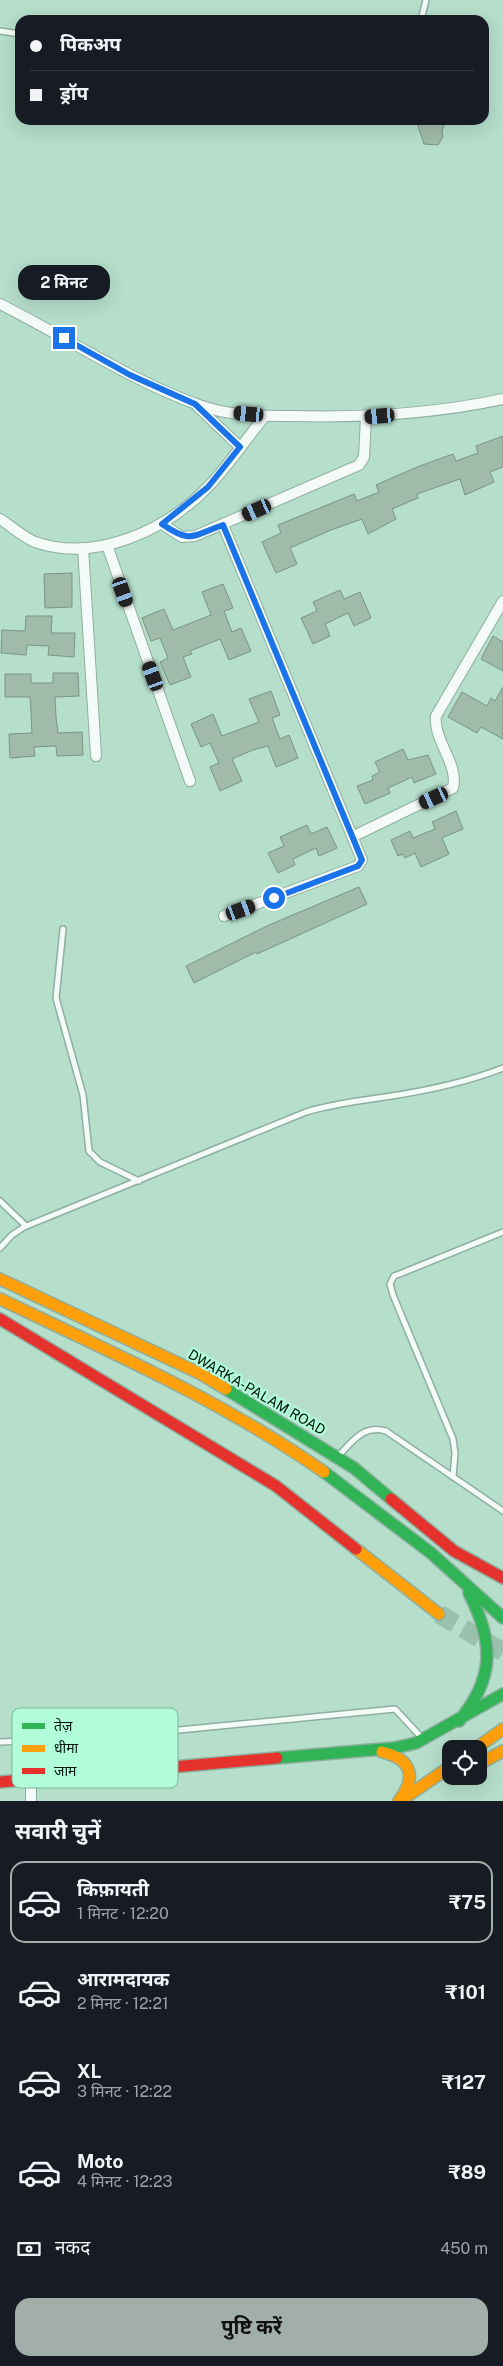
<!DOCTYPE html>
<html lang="hi">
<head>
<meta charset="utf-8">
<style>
  :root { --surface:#171b24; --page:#242831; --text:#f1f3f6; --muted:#9ea1a6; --line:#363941; --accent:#a1aeaa }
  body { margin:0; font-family:"Public Sans","Noto Sans Devanagari",sans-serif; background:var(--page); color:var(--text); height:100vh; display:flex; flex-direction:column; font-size:19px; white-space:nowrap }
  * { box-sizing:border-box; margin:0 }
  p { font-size:16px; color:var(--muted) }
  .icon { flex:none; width:28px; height:28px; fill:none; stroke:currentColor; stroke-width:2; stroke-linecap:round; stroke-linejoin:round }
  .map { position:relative; height:1801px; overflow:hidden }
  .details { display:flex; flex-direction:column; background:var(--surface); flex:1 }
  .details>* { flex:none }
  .top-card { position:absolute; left:15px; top:15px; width:474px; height:110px; border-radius:15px; box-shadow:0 5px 20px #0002; display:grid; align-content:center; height:110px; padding:0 15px; background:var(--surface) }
  .buttons { position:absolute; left:442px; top:1740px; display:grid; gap:10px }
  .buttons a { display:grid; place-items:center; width:45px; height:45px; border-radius:10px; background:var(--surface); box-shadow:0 5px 20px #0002; font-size:25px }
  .end { position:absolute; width:22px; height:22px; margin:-11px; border:6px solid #1a73e8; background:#fff; box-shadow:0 0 0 2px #fff }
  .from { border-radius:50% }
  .bubble { position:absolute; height:35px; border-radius:15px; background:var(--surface); box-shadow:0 5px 20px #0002; font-size:16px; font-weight:700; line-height:35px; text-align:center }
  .car { position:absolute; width:15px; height:30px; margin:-15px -8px; border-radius:6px; box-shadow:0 0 4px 1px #0007; background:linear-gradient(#222 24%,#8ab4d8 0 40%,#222 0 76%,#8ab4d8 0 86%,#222 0) }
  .top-card b { display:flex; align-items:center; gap:18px; height:48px; font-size:19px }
  .top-card b+b { border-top:1px solid var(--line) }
  .top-card i { width:12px; height:12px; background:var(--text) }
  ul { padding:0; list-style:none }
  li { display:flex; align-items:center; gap:15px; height:82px; margin:0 10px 8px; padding:0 5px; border:2px solid transparent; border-radius:15px }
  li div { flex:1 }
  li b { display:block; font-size:19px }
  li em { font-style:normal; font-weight:700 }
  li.current { border-color:var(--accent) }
  li>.icon { width:45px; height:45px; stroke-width:1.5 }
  h2 { padding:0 15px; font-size:22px; line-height:60px }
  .pay { display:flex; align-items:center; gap:12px; height:55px; padding:0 15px; font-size:19px }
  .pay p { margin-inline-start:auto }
  .cta { display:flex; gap:10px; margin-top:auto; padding:10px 15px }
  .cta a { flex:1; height:58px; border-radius:15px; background:var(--accent); color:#111; font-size:20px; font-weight:700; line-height:58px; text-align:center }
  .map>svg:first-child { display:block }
  .building { fill:#a0bba9; stroke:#799583 }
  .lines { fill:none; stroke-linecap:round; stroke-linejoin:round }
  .highway-tunnel { stroke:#9ac0ae; stroke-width:19; stroke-dasharray:19 9; stroke-linecap:butt }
  .lane-casing { stroke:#8eafa0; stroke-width:8 }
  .street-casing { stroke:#8eafa0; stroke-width:12 }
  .fast-casing { stroke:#8eafa0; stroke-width:14 }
  .slow-casing { stroke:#8eafa0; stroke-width:14 }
  .jam-casing { stroke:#8eafa0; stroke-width:14 }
  .lane { stroke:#f4faf7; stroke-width:5 }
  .street { stroke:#f4faf7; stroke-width:10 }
  .fast { stroke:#30b455; stroke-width:11 }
  .slow { stroke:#ff9f0a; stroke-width:11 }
  .jam { stroke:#e5322d; stroke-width:11 }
  .route { stroke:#1a73e8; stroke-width:6 }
  .labels { text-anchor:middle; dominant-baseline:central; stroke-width:4.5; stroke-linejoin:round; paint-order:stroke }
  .street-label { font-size:14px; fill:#00130a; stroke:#b1fdd9 }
  .key { fill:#b1fdd9; stroke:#7cb79b; stroke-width:1 }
  .key-label { font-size:14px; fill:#00130a }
</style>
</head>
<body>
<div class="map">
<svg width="503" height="1801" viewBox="0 0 503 1801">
  <rect width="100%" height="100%" fill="#b5decb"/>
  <path class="building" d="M416,120H446L442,131L443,137L438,145L424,144Z
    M503,436V467L490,472L494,482L465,495L460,479L417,494L418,498L392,509L396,519L368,534L362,519L331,530L290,548L297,564L276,573L262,542L281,533L278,525L354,494L357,501L379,492L376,485L417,467L453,454L456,461L478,453L476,446Z
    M72,573V607L45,608L44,574Z
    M223,584L233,608L224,611L232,632L241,628L251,651L229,660L220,639L190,651L192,654L183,657L191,677L170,685L160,662L168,658L160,638L151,641L142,618L164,609L173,630L196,621L211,615L202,592Z
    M340,590L344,599L360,592L371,618L354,626L348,613L325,624L330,636L313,644L301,618L317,611L313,602Z
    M26,616H52L51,633H75L74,657L48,655L49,646L27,645L26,655L1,653L2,630L25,631Z
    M493,636L503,642V671L481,659Z
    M53,673H78L79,696L55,697L56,717L58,733L82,732L83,755L57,756L56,746L34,747L35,756L10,758L9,734L32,733L31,712L30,697H5V674H31V683H53Z
    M503,687V739L481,727L477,733L448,717L462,692L487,706L491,698L495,701Z
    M271,691L280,715L272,718L280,739L289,735L298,758L276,767L268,746L253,750L232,759L242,781L220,791L210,767L219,763L210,743L201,747L191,724L213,714L222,736L259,722L249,699Z
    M403,749L408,760L428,755L436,774L414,783L412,777L388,788L390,793L365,804L357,786L373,780L372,776L380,772L375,762Z
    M456,811L463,829L442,838L449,854L421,867L415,853L405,858L403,854L398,856L391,840L410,831L413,838L435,829L432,822Z
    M307,825L311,834L327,827L337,848L319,856L316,848L293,859L295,865L278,873L268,853L284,846L280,837Z
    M359,887L367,904L257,954L256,952L194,983L186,966L269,925Z"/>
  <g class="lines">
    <path class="highway-tunnel" d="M439,1614L503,1652"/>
    <g class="lane-casing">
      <path id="lane" d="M421,20L426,0
        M0,31L20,34
        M63,929L56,998L83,1095L89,1151L100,1162L139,1181
        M0,1201L26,1226
        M0,1248L12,1235L24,1227L306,1112C332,1104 357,1101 385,1097C425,1091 465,1083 503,1068
        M339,1455C353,1441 364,1424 386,1431L503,1511
        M453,1477L455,1453L453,1439L393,1295L390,1284L394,1276L402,1273L503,1232
        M0,1742L97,1738L395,1709L422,1738"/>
    </g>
    <g class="street-casing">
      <path id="street" d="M0,304C66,337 129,380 199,405C228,416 262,416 292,416C364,418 433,414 503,399
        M197,406L240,447
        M0,519C11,526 23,537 35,542C96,563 166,530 208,487C229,465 246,439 265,416
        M162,524L182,537L195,536L359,465L364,457L366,417
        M223,525L362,860L358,866L224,916
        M107,545L190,781
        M83,548L96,756
        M354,836L453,788C459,764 433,740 436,716L503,601
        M31,1801V1780"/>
    </g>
    <g class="fast-casing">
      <path id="fast" d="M226,1389L354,1468L391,1499
        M324,1472L431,1553L503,1618
        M459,1721C495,1678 494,1642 469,1593
        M277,1758L394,1748L416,1743L503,1694"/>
    </g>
    <g class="slow-casing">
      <path id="slow" d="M0,1279L201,1374L226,1389
        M0,1299C111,1352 222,1401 324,1472
        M356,1549L439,1614
        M475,1749L503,1729
        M382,1752C412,1759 417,1777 399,1801
        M479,1764L503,1751
        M403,1799L451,1766"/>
    </g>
    <g class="jam-casing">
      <path id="jam" d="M0,1319L276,1486L356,1549
        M391,1499L454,1551L503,1578
        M0,1782L277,1758"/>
    </g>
    <use href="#lane" class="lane"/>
    <use href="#street" class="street"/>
    <use href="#fast" class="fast"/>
    <use href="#slow" class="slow"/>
    <use href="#jam" class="jam"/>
  </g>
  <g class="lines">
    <path class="route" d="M64,338L130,375L195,404L240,447L208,487L162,524C191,544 192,536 223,525L362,860L358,866L274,898"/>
  </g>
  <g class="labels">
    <g class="street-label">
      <text transform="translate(257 1392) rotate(30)">DWARKA-PALAM ROAD</text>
    </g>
  </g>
  <rect x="12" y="1708" width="166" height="80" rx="8" class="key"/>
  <rect x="22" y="1723" width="23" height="6" fill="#30b455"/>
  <rect x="22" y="1745" width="23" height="7" fill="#ff9f0a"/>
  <rect x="22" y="1768" width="23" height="6" fill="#e5322d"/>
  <g class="key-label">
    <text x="54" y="1731">तेज़</text>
    <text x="54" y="1753">धीमा</text>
    <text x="54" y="1776">जाम</text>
  </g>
</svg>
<div class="buttons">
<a><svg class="icon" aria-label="locate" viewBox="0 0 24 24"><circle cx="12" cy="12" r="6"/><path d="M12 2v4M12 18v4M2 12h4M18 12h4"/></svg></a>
</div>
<i class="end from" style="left:274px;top:898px"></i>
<i class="end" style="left:64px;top:338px"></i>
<div class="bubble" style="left:18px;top:265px;width:92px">2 मिनट</div>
<i class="car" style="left:249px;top:414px;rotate:275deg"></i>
<i class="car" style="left:380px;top:416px;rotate:265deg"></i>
<i class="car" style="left:257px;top:510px;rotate:246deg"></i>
<i class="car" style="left:123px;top:592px;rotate:161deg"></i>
<i class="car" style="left:153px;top:676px;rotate:340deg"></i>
<i class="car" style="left:434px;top:798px;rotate:245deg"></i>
<i class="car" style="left:241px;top:910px;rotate:70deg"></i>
<div class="top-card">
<b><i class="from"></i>पिकअप</b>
<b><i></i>ड्रॉप</b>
</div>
</div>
<section class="details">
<h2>सवारी चुनें</h2>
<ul>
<li class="current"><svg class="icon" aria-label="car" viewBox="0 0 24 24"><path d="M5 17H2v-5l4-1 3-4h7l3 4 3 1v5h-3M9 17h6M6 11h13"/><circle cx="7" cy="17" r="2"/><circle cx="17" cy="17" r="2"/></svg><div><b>किफ़ायती</b><p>1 मिनट · 12:20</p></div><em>₹75</em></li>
<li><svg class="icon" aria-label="car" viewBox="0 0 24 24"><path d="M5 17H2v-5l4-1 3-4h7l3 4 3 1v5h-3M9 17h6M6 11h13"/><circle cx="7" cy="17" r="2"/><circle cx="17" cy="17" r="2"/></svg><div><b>आरामदायक</b><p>2 मिनट · 12:21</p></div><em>₹101</em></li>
<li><svg class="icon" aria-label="car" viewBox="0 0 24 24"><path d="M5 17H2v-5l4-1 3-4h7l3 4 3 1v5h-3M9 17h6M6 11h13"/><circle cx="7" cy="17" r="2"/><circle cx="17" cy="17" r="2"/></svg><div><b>XL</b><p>3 मिनट · 12:22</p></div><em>₹127</em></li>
<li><svg class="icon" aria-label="car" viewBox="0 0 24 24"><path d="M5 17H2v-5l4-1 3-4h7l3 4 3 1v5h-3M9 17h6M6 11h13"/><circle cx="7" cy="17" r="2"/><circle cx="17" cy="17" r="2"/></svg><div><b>Moto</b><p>4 मिनट · 12:23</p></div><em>₹89</em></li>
</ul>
<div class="pay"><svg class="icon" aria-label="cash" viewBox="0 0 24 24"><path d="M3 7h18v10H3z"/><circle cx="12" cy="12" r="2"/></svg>नकद<p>450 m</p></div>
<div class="cta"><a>पुष्टि करें</a></div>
</section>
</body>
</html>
